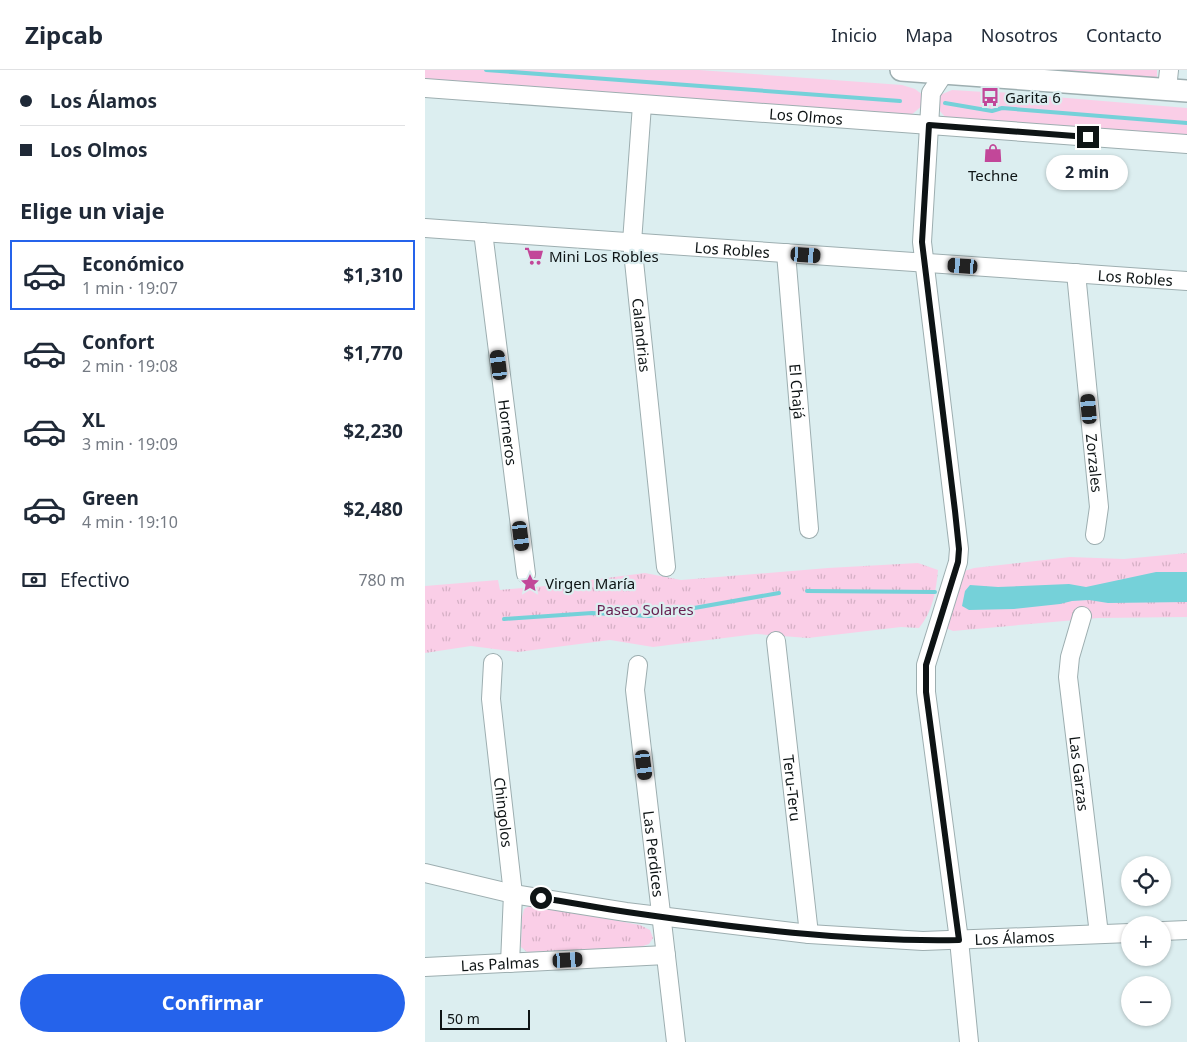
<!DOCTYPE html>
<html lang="es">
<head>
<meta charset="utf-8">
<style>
  :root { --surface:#fff; --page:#f2f2f3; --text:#1f2937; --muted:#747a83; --line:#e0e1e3; --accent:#2563eb }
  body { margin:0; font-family:"Noto Sans",sans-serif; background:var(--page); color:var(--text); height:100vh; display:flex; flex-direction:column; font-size:19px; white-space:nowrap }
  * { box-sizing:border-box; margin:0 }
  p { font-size:16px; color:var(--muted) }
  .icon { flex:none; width:28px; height:28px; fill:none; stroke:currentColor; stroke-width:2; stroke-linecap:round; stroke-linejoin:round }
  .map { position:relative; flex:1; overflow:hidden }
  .drawer { display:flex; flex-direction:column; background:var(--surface); width:425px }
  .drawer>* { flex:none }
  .hud { display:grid; align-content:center; height:110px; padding:0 20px; background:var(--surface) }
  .controls { position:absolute; left:696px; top:786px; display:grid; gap:10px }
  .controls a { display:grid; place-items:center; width:50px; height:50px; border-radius:50%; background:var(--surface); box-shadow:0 1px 4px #0004; font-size:25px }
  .scale { position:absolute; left:15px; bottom:12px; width:90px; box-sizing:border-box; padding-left:5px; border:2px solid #0e1415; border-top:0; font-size:14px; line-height:18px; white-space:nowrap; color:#0e1415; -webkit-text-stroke:4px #dceef0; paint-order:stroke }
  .end { position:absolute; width:22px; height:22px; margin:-11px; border:6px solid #0e1415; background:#fff; box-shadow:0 0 0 2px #fff }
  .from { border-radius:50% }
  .bubble { position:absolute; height:35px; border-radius:18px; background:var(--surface); box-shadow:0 1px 4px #0004; font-size:16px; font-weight:700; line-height:35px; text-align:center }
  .car { position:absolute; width:15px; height:30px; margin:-15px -8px; border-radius:6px; box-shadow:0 0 4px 1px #0007; background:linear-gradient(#222 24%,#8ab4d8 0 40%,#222 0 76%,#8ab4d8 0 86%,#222 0) }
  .hud b { display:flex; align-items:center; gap:18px; height:48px; font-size:19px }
  .hud b+b { border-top:1px solid var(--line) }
  .hud i { width:12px; height:12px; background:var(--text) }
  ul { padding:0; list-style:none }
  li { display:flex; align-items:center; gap:15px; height:70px; margin:0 10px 8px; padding:0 10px; border:2px solid transparent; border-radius:0px }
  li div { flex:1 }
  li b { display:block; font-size:19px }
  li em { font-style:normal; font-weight:700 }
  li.active { border-color:var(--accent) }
  li>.icon { width:45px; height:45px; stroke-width:1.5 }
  h2 { padding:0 20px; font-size:22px; line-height:60px }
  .pay { display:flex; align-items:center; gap:12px; height:55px; padding:0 20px; font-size:19px }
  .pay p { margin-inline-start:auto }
  .action { display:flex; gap:10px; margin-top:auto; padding:10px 20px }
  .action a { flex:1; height:58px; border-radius:30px; background:var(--accent); color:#fff; font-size:20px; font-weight:700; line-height:58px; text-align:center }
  header { display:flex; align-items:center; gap:30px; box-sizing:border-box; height:70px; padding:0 25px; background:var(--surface); border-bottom:1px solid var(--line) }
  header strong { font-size:24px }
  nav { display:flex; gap:28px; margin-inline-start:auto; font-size:18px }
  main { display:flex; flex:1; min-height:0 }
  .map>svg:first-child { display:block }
  .grass { fill:#facee7 }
  .park { fill:url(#park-tufts) }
  .water { fill:#75d1d9 }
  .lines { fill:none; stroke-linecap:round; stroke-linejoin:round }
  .stream { stroke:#75d1d9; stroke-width:4 }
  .minor-casing { stroke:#9daeb0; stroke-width:20 }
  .major-casing { stroke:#9daeb0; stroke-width:24 }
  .minor { stroke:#fff; stroke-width:18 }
  .major { stroke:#fff; stroke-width:21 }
  .route { stroke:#0e1415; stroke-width:6 }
  .labels { text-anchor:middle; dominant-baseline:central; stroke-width:4.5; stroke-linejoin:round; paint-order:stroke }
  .poi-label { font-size:15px; fill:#0e1415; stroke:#dceef0; text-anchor:start }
  .street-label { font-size:15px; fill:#0e1415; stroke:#dceef0 }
  .park-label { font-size:15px; fill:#671f50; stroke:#dceef0 }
</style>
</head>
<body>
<header>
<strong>Zipcab</strong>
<nav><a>Inicio</a><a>Mapa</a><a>Nosotros</a><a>Contacto</a></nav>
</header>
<main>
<section class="drawer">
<div class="hud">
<b><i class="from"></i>Los Álamos</b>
<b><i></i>Los Olmos</b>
</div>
<h2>Elige un viaje</h2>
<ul>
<li class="active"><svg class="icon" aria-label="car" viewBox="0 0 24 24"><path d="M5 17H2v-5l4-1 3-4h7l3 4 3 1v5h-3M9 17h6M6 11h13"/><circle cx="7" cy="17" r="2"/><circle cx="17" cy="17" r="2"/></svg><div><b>Económico</b><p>1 min · 19:07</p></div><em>$1,310</em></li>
<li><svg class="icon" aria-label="car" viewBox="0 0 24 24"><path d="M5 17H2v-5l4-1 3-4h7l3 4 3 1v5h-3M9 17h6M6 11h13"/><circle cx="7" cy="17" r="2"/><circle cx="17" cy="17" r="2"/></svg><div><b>Confort</b><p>2 min · 19:08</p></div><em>$1,770</em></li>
<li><svg class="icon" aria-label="car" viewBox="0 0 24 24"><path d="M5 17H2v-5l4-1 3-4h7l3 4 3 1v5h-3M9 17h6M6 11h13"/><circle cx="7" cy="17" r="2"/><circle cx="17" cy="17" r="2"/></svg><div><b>XL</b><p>3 min · 19:09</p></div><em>$2,230</em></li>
<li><svg class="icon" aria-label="car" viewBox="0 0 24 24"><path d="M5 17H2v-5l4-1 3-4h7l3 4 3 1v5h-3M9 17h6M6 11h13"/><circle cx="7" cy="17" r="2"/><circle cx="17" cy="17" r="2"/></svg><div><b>Green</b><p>4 min · 19:10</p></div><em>$2,480</em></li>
</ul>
<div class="pay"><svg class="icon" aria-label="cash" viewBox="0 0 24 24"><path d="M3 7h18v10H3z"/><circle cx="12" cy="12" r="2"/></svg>Efectivo<p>780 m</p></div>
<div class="action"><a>Confirmar</a></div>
</section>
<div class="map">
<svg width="762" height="972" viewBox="0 0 762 972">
  <defs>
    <pattern id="park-tufts" width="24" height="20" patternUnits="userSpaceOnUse" patternTransform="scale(1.25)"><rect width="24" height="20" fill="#facee7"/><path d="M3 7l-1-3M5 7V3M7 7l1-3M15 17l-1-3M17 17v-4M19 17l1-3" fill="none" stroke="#d5b0c5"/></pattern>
  </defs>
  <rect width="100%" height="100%" fill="#dceef0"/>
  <path class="grass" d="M0,0H274L477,15L490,19L498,25V35L485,46L0,12Z
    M626,0H732V7H721Z
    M527,20L560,22L561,31H571V22L762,38V66L523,50L513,39L515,25Z"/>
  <path class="park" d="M762,483V547L673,548L528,561L521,558L522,549L531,527L539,501L549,498L645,487L699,489Z
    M493,493L513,500C511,521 508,541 494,558L476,557L383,568L331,564L228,577L185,570L93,582L46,576L0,583V516L73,510L75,520L120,516L220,503L256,510L403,498Z
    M106,835L215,855L225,860L228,868L224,874L215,877L102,882L96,877L97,847L99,839Z"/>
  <path class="water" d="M731,502H762V532L683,533L664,530L647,531L635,534L589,539L544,540L537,536L540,521L545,515L573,517L644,514L661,517Z"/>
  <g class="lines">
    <path class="stream" d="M61,0L475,31
      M520,33L567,41L577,38L762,53
      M382,521L510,522
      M79,549L167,543L224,546L354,523"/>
    <g class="minor-casing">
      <g id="minor">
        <path d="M521,0L506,23L497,172L534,479L533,492L501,595V622L534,870L544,972"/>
        <path id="s1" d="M0,18L762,74"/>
        <path d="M742,19L744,0"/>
        <path id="s2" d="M217,35L207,172L241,497"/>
        <path id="s3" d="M0,158L762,211"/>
        <path id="s4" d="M58,162L101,504"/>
        <path id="s5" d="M361,183L384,459"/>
        <path id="s6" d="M651,203L674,437L670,465"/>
        <path id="s7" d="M657,546L645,587L643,607L674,864"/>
        <path id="s8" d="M351,571L384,864"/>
        <path id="s9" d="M68,593L66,629L88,824L85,893"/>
        <path id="s10" d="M213,595L210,620L251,972"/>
        <path id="s11" d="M0,803L88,824L201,842L384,864L498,871L705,863"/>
        <path d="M738,861L762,860"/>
        <path id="s12" d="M0,897L241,885"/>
      </g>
    </g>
    <g class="major-casing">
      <path id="major" d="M476,0L762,21"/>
    </g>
    <use href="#minor" class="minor"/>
    <use href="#major" class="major"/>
  </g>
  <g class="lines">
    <path class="route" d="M116,828C145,832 173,838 202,842C312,858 423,872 534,870L501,622V595L533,492L534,479L530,441L497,172L504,55L663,67"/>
  </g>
  <defs>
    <g id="bus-bare" transform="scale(1.5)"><path d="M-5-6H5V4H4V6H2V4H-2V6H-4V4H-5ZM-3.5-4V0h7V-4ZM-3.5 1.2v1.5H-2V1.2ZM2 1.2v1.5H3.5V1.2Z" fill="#c24799" stroke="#dceef0" stroke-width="2.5" paint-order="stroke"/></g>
    <g id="shop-bare" transform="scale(1.5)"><path d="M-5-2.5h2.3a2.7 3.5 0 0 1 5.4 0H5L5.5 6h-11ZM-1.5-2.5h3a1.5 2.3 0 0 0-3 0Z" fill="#c24799" stroke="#dceef0" stroke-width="2.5" paint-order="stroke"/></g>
    <g id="supermarket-bare" transform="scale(1.5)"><path d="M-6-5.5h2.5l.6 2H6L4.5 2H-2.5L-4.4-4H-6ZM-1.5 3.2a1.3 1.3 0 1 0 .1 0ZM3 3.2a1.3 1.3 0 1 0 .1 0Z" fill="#c24799" stroke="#dceef0" stroke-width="2.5" paint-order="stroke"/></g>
    <g id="sight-bare" transform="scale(1.5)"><path d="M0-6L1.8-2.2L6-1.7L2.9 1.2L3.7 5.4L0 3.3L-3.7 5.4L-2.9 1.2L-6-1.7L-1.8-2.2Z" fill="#c24799" stroke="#dceef0" stroke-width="2.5" paint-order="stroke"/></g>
  </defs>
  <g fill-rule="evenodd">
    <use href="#bus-bare" x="565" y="27"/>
    <use href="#shop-bare" x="568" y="83"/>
    <use href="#supermarket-bare" x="109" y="186"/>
    <use href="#sight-bare" x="105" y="513"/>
  </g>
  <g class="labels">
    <g class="poi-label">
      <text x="580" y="27">Garita 6</text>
      <text x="568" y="105" text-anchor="middle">Techne</text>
      <text x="124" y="186">Mini Los Robles</text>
      <text x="120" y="513">Virgen María</text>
    </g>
    <g class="street-label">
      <text stroke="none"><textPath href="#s1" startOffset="382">Los Olmos</textPath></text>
      <text stroke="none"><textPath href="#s3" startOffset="308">Los Robles</textPath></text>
      <text stroke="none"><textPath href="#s3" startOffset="712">Los Robles</textPath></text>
      <text stroke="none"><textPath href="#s2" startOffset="231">Calandrias</textPath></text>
      <text stroke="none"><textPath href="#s5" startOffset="139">El Chajá</textPath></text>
      <text stroke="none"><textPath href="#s4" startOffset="202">Horneros</textPath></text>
      <text stroke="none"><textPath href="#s6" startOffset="191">Zorzales</textPath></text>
      <text stroke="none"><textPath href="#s7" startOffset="160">Las Garzas</textPath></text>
      <text stroke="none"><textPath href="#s8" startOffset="148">Teru-Teru</textPath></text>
      <text stroke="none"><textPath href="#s9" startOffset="150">Chingolos</textPath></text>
      <text stroke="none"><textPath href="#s10" startOffset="190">Las Perdices</textPath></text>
      <text stroke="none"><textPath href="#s11" startOffset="595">Los Álamos</textPath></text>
      <text stroke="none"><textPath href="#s12" startOffset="75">Las Palmas</textPath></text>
    </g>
    <g class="park-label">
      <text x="220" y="539">Paseo Solares</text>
    </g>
  </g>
</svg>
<div class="controls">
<a><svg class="icon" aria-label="locate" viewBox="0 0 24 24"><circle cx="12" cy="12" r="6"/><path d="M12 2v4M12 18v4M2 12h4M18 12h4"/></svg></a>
<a>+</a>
<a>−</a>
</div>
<div class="scale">50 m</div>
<i class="end from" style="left:116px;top:828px"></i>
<i class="end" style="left:663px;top:67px"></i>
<div class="bubble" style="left:621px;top:85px;width:82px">2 min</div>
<i class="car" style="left:381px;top:185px;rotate:94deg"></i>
<i class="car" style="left:538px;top:196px;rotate:274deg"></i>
<i class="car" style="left:74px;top:295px;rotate:353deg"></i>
<i class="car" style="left:664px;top:339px;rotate:355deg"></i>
<i class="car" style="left:96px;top:466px;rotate:173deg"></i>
<i class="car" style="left:219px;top:695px;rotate:173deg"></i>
<i class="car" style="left:143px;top:890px;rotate:87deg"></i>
</div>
</main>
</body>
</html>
